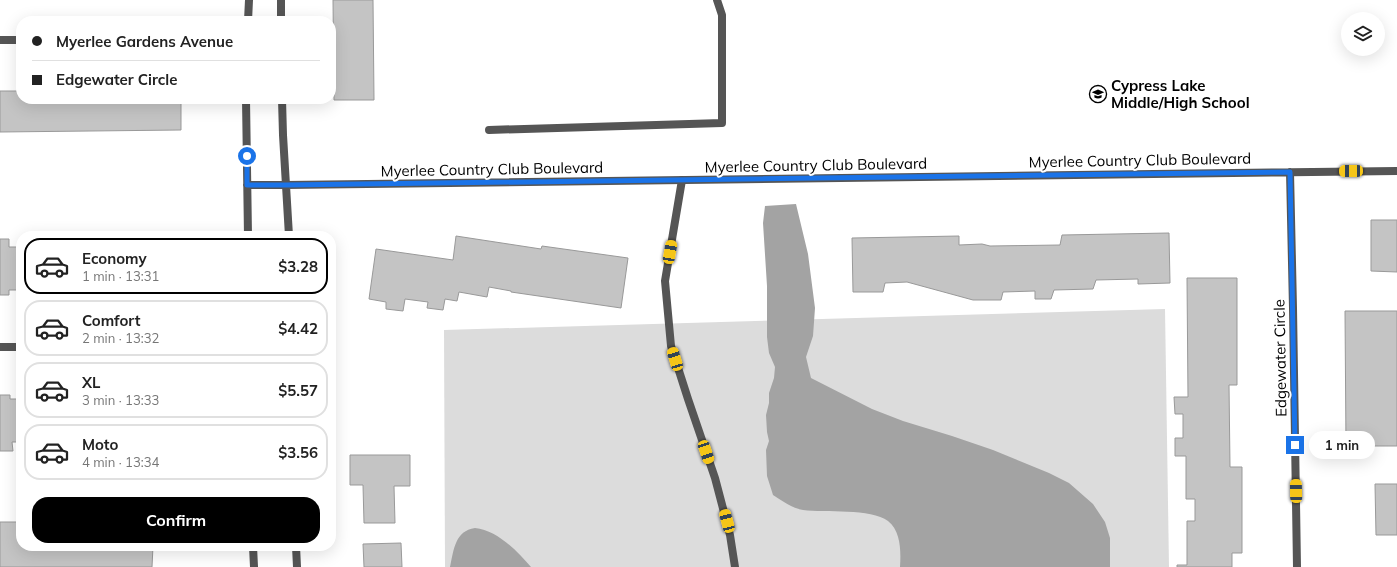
<!DOCTYPE html>
<html lang="en">
<head>
<meta charset="utf-8">
<style>
  :root { --surface:#fff; --page:#f2f2f2; --text:#222; --muted:#767676; --line:#e0e0e0; --accent:#000 }
  body { margin:0; font-family:Mulish,sans-serif; background:var(--page); color:var(--text); height:100vh; display:flex; flex-direction:column; font-size:15px; white-space:nowrap }
  * { box-sizing:border-box; margin:0 }
  p { font-size:13px; color:var(--muted) }
  .icon { flex:none; width:22px; height:22px; fill:none; stroke:currentColor; stroke-width:2; stroke-linecap:round; stroke-linejoin:round }
  .map { position:relative; flex:1; overflow:hidden }
  .sheet { position:absolute; left:16px; top:231px; width:320px; height:320px; display:flex; flex-direction:column; background:var(--surface); border-radius:16px; box-shadow:0 4px 16px #0002 }
  .sheet>* { flex:none }
  .banner { position:absolute; left:16px; top:16px; width:320px; height:88px; border-radius:16px; box-shadow:0 4px 16px #0002; display:grid; align-content:center; height:88px; padding:0 16px; background:var(--surface) }
  .buttons { position:absolute; left:1341px; top:12px; display:grid; gap:8px }
  .buttons a { display:grid; place-items:center; width:44px; height:44px; border-radius:50%; background:var(--surface); box-shadow:0 4px 16px #0002; font-size:20px }
  .end { position:absolute; width:18px; height:18px; margin:-9px; border:5px solid #1a73e8; background:#fff; box-shadow:0 0 0 2px #fff }
  .from { border-radius:50% }
  .bubble { position:absolute; height:28px; border-radius:14px; background:var(--surface); box-shadow:0 4px 16px #0002; font-size:13px; font-weight:700; line-height:28px; text-align:center }
  .car { position:absolute; width:12px; height:24px; margin:-12px -6px; border-radius:5px; box-shadow:0 0 3px 1px #0007; background:linear-gradient(#f5c518 24%,#345 0 40%,#f5c518 0 76%,#345 0 86%,#f5c518 0) }
  .banner b { display:flex; align-items:center; gap:14px; height:38px; font-size:15px }
  .banner b+b { border-top:1px solid var(--line) }
  .banner i { width:10px; height:10px; background:var(--text) }
  ul { padding:7px 0 0; list-style:none }
  li { display:flex; align-items:center; gap:12px; height:56px; margin:0 8px 6px; padding:0 8px; border:2px solid var(--line); border-radius:16px }
  li div { flex:1 }
  li b { display:block; font-size:15px }
  li em { font-style:normal; font-weight:700 }
  li.on { border-color:var(--accent) }
  li>.icon { width:36px; height:36px; stroke-width:1.5 }
  .cta { display:flex; gap:8px; margin-top:auto; padding:8px 16px }
  .cta a { flex:1; height:46px; border-radius:16px; background:var(--accent); color:#fff; font-size:16px; font-weight:700; line-height:46px; text-align:center }
  .map>svg:first-child { display:block }
  .green { fill:#dcdcdc }
  .water { fill:#a3a3a3 }
  .building { fill:#c4c4c4; stroke:#999 }
  .lines { fill:none; stroke-linecap:round; stroke-linejoin:round }
  .service { stroke:#555; stroke-width:8 }
  .minor { stroke:#555; stroke-width:8 }
  .route { stroke:#1a73e8; stroke-width:5 }
  .labels { text-anchor:middle; dominant-baseline:central; stroke-width:4; stroke-linejoin:round; paint-order:stroke }
  .poi-label { font-size:15px; font-weight:bold; fill:#000; stroke:#fff; text-anchor:start }
  .street-label { font-size:15px; fill:#000; stroke:#fff }
</style>
</head>
<body>
<div class="map">
<svg width="1397" height="567" viewBox="0 0 1397 567">
  <rect width="100%" height="100%" fill="#fff"/>
  <path class="green" d="M1165,309L1169,567H445L444,330Z"/>
  <path class="water" d="M796,204L808,254L815,308L813,336L806,357L811,378L872,409L903,421L952,436L993,450L1049,473L1069,483L1093,504L1105,522L1110,538V567H900C901,552 901,531 888,521C871,508 825,513 803,510C792,508 782,501 773,495L767,476L766,450L769,441L767,432L766,415L769,403V393L774,378L775,367L769,353L767,337V286L763,223L765,206Z
    M475,528C497,530 517,551 531,567H450C454,549 455,531 475,528Z"/>
  <path class="building" d="M333,0H373L374,100H334Z
    M0,91H21V99H181V130L0,132Z
    M1371,220H1397V272L1371,271Z
    M1169,233L1170,283L1138,284V279L1096,280L1093,289L1054,290L1051,299H1035V291L1003,292L1001,300H973L907,282L885,283L883,292H853L852,238L959,236V245L982,244L990,246L1060,245L1062,235Z
    M456,236L541,249L542,246L628,258L621,308L511,292V291L489,287L487,297L459,292L457,301L445,299L443,310L427,308L428,302L405,299L403,311L386,309V302L369,299L376,249L453,260Z
    M0,239H9V247H21V290H9V295H0Z
    M1187,278H1237V385H1229L1230,467H1242V553H1232V567H1177V565H1187V521H1195V499H1186V456H1175V438H1183V414H1175L1174,397H1188Z
    M1345,311H1397V446H1346Z
    M0,395H10V399H21V442H12L13,451H0Z
    M350,455H410V486H394L395,523H364L363,485H350Z
    M1375,484H1397V535H1376Z
    M0,522H21V546H153L152,567H0Z
    M401,543L402,567H364L363,544Z"/>
  <g class="lines">
    <path class="service" d="M489,130L722,123V15L717,0
      M682,180L665,281L671,346L688,399L715,478L730,535L735,567"/>
    <path class="minor" d="M281,0V21
      M248,21L249,0
      M0,40H21
      M246,99L248,236
      M282,99L283,135L289,236
      M1290,172L1293,308L1297,567
      M247,185H286L1397,171
      M0,347H21
      M253,546L254,567
      M296,546L297,567"/>
  </g>
  <g class="lines">
    <path class="route" d="M247,156V185H286L1290,172L1295,445"/>
  </g>
  <defs>
    <g id="school-ring" transform="scale(0.9)"><circle r="9.5" fill="#fff" stroke="#000" stroke-width="1.5"/><path d="M0-5L7-2L0 1L-7-2ZM-4 1L0 2.5L4 1V4Q0 6-4 4Z" fill="#000"/></g>
  </defs>
  <g fill-rule="evenodd">
    <use href="#school-ring" x="1098" y="94"/>
  </g>
  <g class="labels">
    <g class="poi-label">
      <text x="1111" y="85">Cypress Lake<tspan x="1111" dy="17">Middle/High School</tspan></text>
    </g>
    <g class="street-label">
      <text transform="translate(1140 160) rotate(-1)">Myerlee Country Club Boulevard</text>
      <text transform="translate(816 165) rotate(-1)">Myerlee Country Club Boulevard</text>
      <text transform="translate(492 169) rotate(-1)">Myerlee Country Club Boulevard</text>
      <text transform="translate(1280 358) rotate(-91)">Edgewater Circle</text>
    </g>
  </g>
</svg>
<div class="buttons">
<a><svg class="icon" aria-label="layers" viewBox="0 0 24 24"><path d="M12 4l9 5-9 5-9-5zM3 14l9 5 9-5"/></svg></a>
</div>
<i class="end from" style="left:247px;top:156px"></i>
<i class="end" style="left:1295px;top:445px"></i>
<div class="bubble" style="left:1309px;top:431px;width:66px">1 min</div>
<i class="car" style="left:1351px;top:171px;rotate:269deg"></i>
<i class="car" style="left:670px;top:252px;rotate:10deg"></i>
<i class="car" style="left:675px;top:359px;rotate:343deg"></i>
<i class="car" style="left:706px;top:452px;rotate:161deg"></i>
<i class="car" style="left:1296px;top:491px;rotate:359deg"></i>
<i class="car" style="left:727px;top:521px;rotate:345deg"></i>
<div class="banner">
<b><i class="from"></i>Myerlee Gardens Avenue</b>
<b><i></i>Edgewater Circle</b>
</div>
<section class="sheet">
<ul>
<li class="on"><svg class="icon" aria-label="car" viewBox="0 0 24 24"><path d="M5 17H2v-5l4-1 3-4h7l3 4 3 1v5h-3M9 17h6M6 11h13"/><circle cx="7" cy="17" r="2"/><circle cx="17" cy="17" r="2"/></svg><div><b>Economy</b><p>1 min · 13:31</p></div><em>$3.28</em></li>
<li><svg class="icon" aria-label="car" viewBox="0 0 24 24"><path d="M5 17H2v-5l4-1 3-4h7l3 4 3 1v5h-3M9 17h6M6 11h13"/><circle cx="7" cy="17" r="2"/><circle cx="17" cy="17" r="2"/></svg><div><b>Comfort</b><p>2 min · 13:32</p></div><em>$4.42</em></li>
<li><svg class="icon" aria-label="car" viewBox="0 0 24 24"><path d="M5 17H2v-5l4-1 3-4h7l3 4 3 1v5h-3M9 17h6M6 11h13"/><circle cx="7" cy="17" r="2"/><circle cx="17" cy="17" r="2"/></svg><div><b>XL</b><p>3 min · 13:33</p></div><em>$5.57</em></li>
<li><svg class="icon" aria-label="car" viewBox="0 0 24 24"><path d="M5 17H2v-5l4-1 3-4h7l3 4 3 1v5h-3M9 17h6M6 11h13"/><circle cx="7" cy="17" r="2"/><circle cx="17" cy="17" r="2"/></svg><div><b>Moto</b><p>4 min · 13:34</p></div><em>$3.56</em></li>
</ul>
<div class="cta"><a>Confirm</a></div>
</section>
</div>
</body>
</html>
